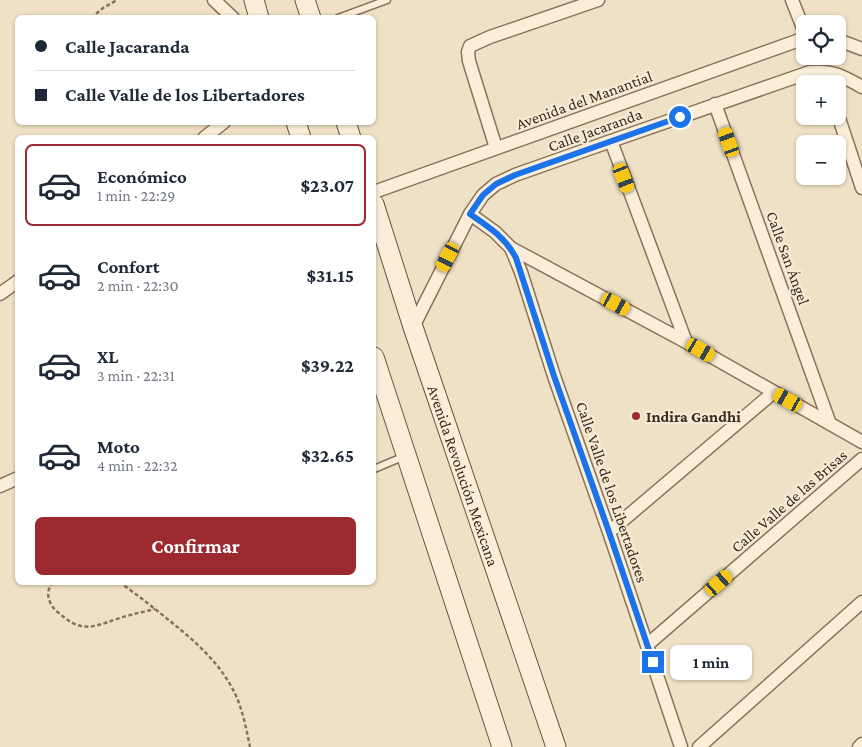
<!DOCTYPE html>
<html lang="es">
<head>
<meta charset="utf-8">
<style>
  :root { --surface:#fff; --page:#f2f2f3; --text:#1f2937; --muted:#747a83; --line:#e0e1e3; --accent:#9b292f }
  body { margin:0; font-family:"Crimson Pro",serif; background:var(--page); color:var(--text); height:100vh; display:flex; flex-direction:column; font-size:19px; white-space:nowrap }
  * { box-sizing:border-box; margin:0 }
  p { font-size:16px; color:var(--muted) }
  .icon { flex:none; width:28px; height:28px; fill:none; stroke:currentColor; stroke-width:2; stroke-linecap:round; stroke-linejoin:round }
  .map { position:relative; flex:1; overflow:hidden }
  .drawer { position:absolute; left:15px; top:135px; width:361px; height:450px; display:flex; flex-direction:column; background:var(--surface); border-radius:8px; box-shadow:0 1px 4px #0004 }
  .drawer>* { flex:none }
  .banner { position:absolute; left:15px; top:15px; width:361px; height:110px; border-radius:8px; box-shadow:0 1px 4px #0004; display:grid; align-content:center; height:110px; padding:0 20px; background:var(--surface) }
  .tools { position:absolute; left:796px; top:15px; display:grid; gap:10px }
  .tools a { display:grid; place-items:center; width:50px; height:50px; border-radius:8px; background:var(--surface); box-shadow:0 1px 4px #0004; font-size:25px }
  .end { position:absolute; width:22px; height:22px; margin:-11px; border:6px solid #1a73e8; background:#fff; box-shadow:0 0 0 2px #fff }
  .from { border-radius:50% }
  .bubble { position:absolute; height:35px; border-radius:8px; background:var(--surface); box-shadow:0 1px 4px #0004; font-size:16px; font-weight:700; line-height:35px; text-align:center }
  .car { position:absolute; width:15px; height:30px; margin:-15px -8px; border-radius:6px; box-shadow:0 0 4px 1px #0007; background:linear-gradient(#f5c518 24%,#345 0 40%,#f5c518 0 76%,#345 0 86%,#f5c518 0) }
  .banner b { display:flex; align-items:center; gap:18px; height:48px; font-size:19px }
  .banner b+b { border-top:1px solid var(--line) }
  .banner i { width:12px; height:12px; background:var(--text) }
  ul { padding:9px 0 0; list-style:none }
  li { display:flex; align-items:center; gap:15px; height:82px; margin:0 10px 8px; padding:0 10px; border:2px solid transparent; border-radius:8px }
  li div { flex:1 }
  li b { display:block; font-size:19px }
  li em { font-style:normal; font-weight:700 }
  li.current { border-color:var(--accent) }
  li>.icon { width:45px; height:45px; stroke-width:1.5 }
  .primary-button { display:flex; gap:10px; margin-top:auto; padding:10px 20px }
  .primary-button a { flex:1; height:58px; border-radius:8px; background:var(--accent); color:#fff; font-size:20px; font-weight:700; line-height:58px; text-align:center }
  .map>svg:first-child { display:block }
  .lines { fill:none; stroke-linecap:round; stroke-linejoin:round }
  .service-casing { stroke:#8b725a; stroke-width:9 }
  .minor-casing { stroke:#8b725a; stroke-width:15 }
  .secondary-casing { stroke:#6d533d; stroke-width:21 }
  .path { stroke:#8b725a; stroke-width:2.5; stroke-dasharray:4 2.5; stroke-linecap:butt }
  .service { stroke:#faeed8; stroke-width:6 }
  .minor { stroke:#faeed8; stroke-width:12 }
  .secondary { stroke:#faeed8; stroke-width:19 }
  .route { stroke:#1a73e8; stroke-width:6 }
  .poi-dot { fill:#9b292f; stroke:#f6ebd5; stroke-width:2 }
  .labels { text-anchor:middle; dominant-baseline:central; stroke-width:4.5; stroke-linejoin:round; paint-order:stroke }
  .street-label { font-size:16px; fill:#3a2b1f; stroke:#f6ebd5 }
  .poi-label { font-size:16px; font-weight:bold; fill:#3a2b1f; stroke:#f6ebd5; text-anchor:start }
</style>
</head>
<body>
<div class="map">
<svg width="862" height="747" viewBox="0 0 862 747">
  <rect width="100%" height="100%" fill="#efe1c5"/>
  <g class="lines">
    <g class="service-casing">
      <path id="service" d="M338,18L387,0
        M374,469L405,456"/>
    </g>
    <g class="minor-casing">
      <path id="minor" d="M214,0L233,18
        M792,0L805,33
        M838,40L862,49
        M715,104L830,424
        M838,115L862,188
        M204,138L224,122
        M611,141L686,342
        M496,148L469,61L468,52L470,46L490,37L598,0
        M374,192L805,38
        M470,214L495,232L511,248L686,342L862,442
        M511,248L521,272L554,376L609,532L681,747
        M0,294L18,281
        M413,327L470,214L483,195L496,184L515,175L611,141L810,72C832,70 843,76 862,87
        M0,486L18,478
        M609,532L774,392
        M647,645L862,459
        M699,747L862,602
        M859,747L862,744"/>
    </g>
    <g class="secondary-casing">
      <g id="secondary">
        <path d="M254,0L259,18"/>
        <path d="M305,0L311,18"/>
        <path d="M296,122L301,138"/>
        <path d="M346,122L351,138"/>
        <path id="s1" d="M374,204L413,327L556,747"/>
        <path d="M374,357L502,747"/>
      </g>
    </g>
    <path class="path" d="M91,18L103,8L117,0
      M53,582C47,589 47,597 51,604C54,610 60,614 65,618C85,634 100,624 120,618C132,614 143,612 155,609
      M119,582C135,593 150,605 165,617C195,641 225,666 239,703C244,717 247,732 250,747"/>
    <use href="#service" class="service"/>
    <use href="#minor" class="minor"/>
    <use href="#secondary" class="secondary"/>
  </g>
  <g class="lines">
    <path class="route" d="M653,662L609,532L554,376L516,258C505,237 489,227 470,214L483,195L496,184L515,175L680,117"/>
  </g>
  <circle class="poi-dot" cx="636" cy="416" r="5"/>
  <g class="labels">
    <g class="street-label">
      <text transform="translate(584 100) rotate(-20)">Avenida del Manantial</text>
      <text transform="translate(595 130) rotate(-20)">Calle Jacaranda</text>
      <text transform="translate(788 258) rotate(70)">Calle San Ángel</text>
      <text stroke="none"><textPath href="#s1" startOffset="286">Avenida Revolución Mexicana</textPath></text>
      <text transform="translate(612 492) rotate(71)">Calle Valle de los Libertadores</text>
      <text transform="translate(789 501) rotate(-41)">Calle Valle de las Brisas</text>
    </g>
    <g class="poi-label">
      <text x="646" y="416">Indira Gandhi</text>
    </g>
  </g>
</svg>
<div class="tools">
<a><svg class="icon" aria-label="locate" viewBox="0 0 24 24"><circle cx="12" cy="12" r="6"/><path d="M12 2v4M12 18v4M2 12h4M18 12h4"/></svg></a>
<a>+</a>
<a>−</a>
</div>
<i class="end from" style="left:680px;top:117px"></i>
<i class="end" style="left:653px;top:662px"></i>
<div class="bubble" style="left:670px;top:645px;width:82px">1 min</div>
<i class="car" style="left:729px;top:142px;rotate:340deg"></i>
<i class="car" style="left:624px;top:178px;rotate:159deg"></i>
<i class="car" style="left:448px;top:257px;rotate:207deg"></i>
<i class="car" style="left:616px;top:304px;rotate:118deg"></i>
<i class="car" style="left:701px;top:350px;rotate:120deg"></i>
<i class="car" style="left:788px;top:400px;rotate:299deg"></i>
<i class="car" style="left:719px;top:583px;rotate:49deg"></i>
<div class="banner">
<b><i class="from"></i>Calle Jacaranda</b>
<b><i></i>Calle Valle de los Libertadores</b>
</div>
<section class="drawer">
<ul>
<li class="current"><svg class="icon" aria-label="car" viewBox="0 0 24 24"><path d="M5 17H2v-5l4-1 3-4h7l3 4 3 1v5h-3M9 17h6M6 11h13"/><circle cx="7" cy="17" r="2"/><circle cx="17" cy="17" r="2"/></svg><div><b>Económico</b><p>1 min · 22:29</p></div><em>$23.07</em></li>
<li><svg class="icon" aria-label="car" viewBox="0 0 24 24"><path d="M5 17H2v-5l4-1 3-4h7l3 4 3 1v5h-3M9 17h6M6 11h13"/><circle cx="7" cy="17" r="2"/><circle cx="17" cy="17" r="2"/></svg><div><b>Confort</b><p>2 min · 22:30</p></div><em>$31.15</em></li>
<li><svg class="icon" aria-label="car" viewBox="0 0 24 24"><path d="M5 17H2v-5l4-1 3-4h7l3 4 3 1v5h-3M9 17h6M6 11h13"/><circle cx="7" cy="17" r="2"/><circle cx="17" cy="17" r="2"/></svg><div><b>XL</b><p>3 min · 22:31</p></div><em>$39.22</em></li>
<li><svg class="icon" aria-label="car" viewBox="0 0 24 24"><path d="M5 17H2v-5l4-1 3-4h7l3 4 3 1v5h-3M9 17h6M6 11h13"/><circle cx="7" cy="17" r="2"/><circle cx="17" cy="17" r="2"/></svg><div><b>Moto</b><p>4 min · 22:32</p></div><em>$32.65</em></li>
</ul>
<div class="primary-button"><a>Confirmar</a></div>
</section>
</div>
</body>
</html>
